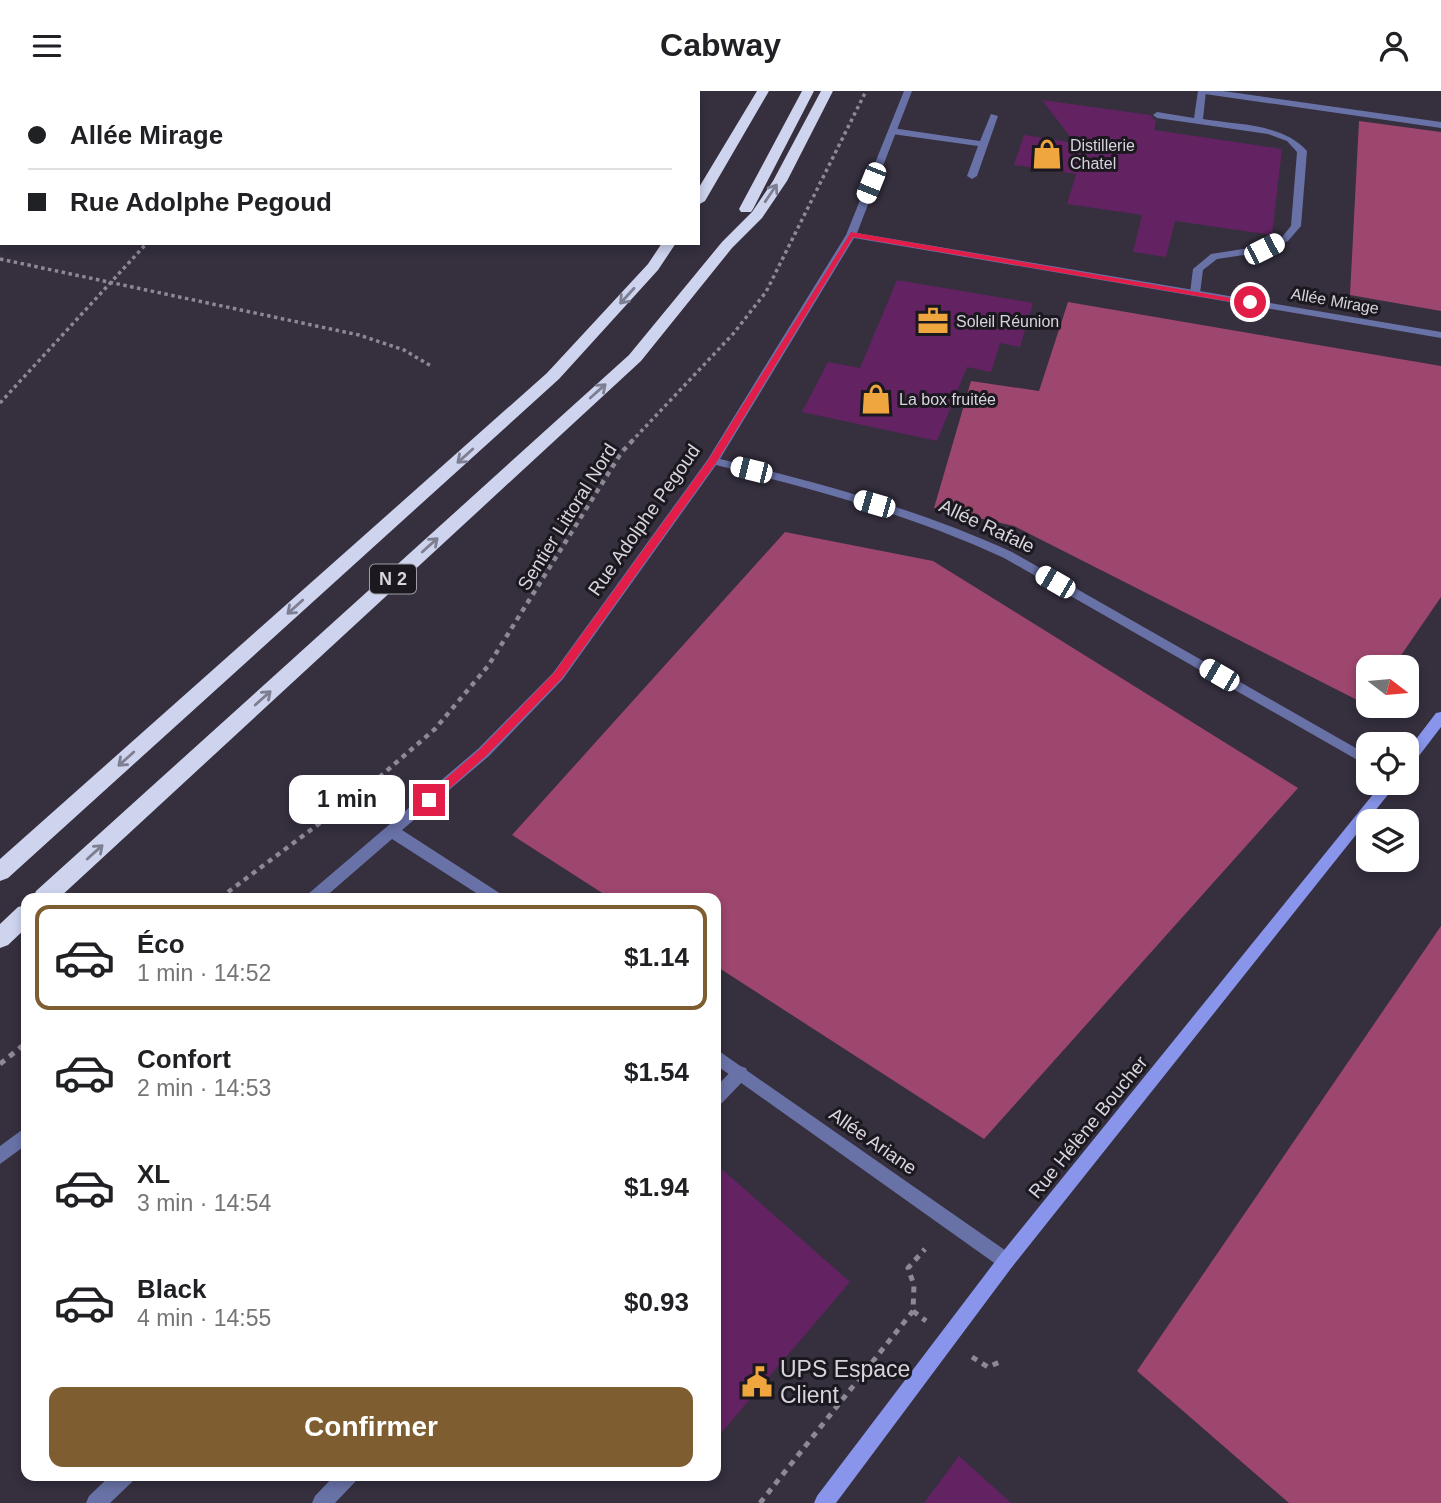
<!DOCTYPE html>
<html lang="fr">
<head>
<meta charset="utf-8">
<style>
  :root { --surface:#fff; --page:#f6f6f6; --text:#202124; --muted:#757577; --line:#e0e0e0; --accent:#7e5d30 }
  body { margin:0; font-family:Helvetica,sans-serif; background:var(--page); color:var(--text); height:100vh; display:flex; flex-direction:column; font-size:26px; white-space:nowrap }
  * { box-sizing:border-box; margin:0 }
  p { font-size:23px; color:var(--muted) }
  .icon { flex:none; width:38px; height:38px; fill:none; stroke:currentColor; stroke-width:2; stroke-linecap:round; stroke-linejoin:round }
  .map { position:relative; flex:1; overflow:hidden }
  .details { position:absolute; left:21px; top:802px; width:700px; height:588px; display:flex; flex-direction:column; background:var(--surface); border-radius:14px; box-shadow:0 4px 10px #0003 }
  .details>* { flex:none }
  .top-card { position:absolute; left:0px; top:0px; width:700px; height:154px; box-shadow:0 4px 10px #0003; display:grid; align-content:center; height:154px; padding:0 28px; background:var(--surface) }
  .needle { width:46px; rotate:106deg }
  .tools { position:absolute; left:1356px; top:564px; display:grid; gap:14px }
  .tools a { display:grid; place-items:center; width:63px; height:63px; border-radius:14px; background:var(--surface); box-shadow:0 4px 10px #0003; font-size:35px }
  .end { position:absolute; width:32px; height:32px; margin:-16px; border:9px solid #e11d48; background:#fff; box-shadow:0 0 0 4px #fff }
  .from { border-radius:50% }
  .bubble { position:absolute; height:49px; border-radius:14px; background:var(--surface); box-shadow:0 4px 10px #0003; font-size:23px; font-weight:800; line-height:49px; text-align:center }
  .car { position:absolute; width:21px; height:42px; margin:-21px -10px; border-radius:9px; box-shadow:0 0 5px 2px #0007; background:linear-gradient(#fff 24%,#345 0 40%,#fff 0 76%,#345 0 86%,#fff 0) }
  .top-card b { display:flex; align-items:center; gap:24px; height:66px; font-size:26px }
  .top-card b+b { border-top:2px solid var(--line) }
  .top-card i { width:18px; height:18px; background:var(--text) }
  ul { padding:12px 0 0; list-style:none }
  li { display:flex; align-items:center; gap:21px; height:105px; margin:0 14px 10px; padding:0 14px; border:4px solid transparent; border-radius:14px }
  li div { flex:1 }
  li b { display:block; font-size:26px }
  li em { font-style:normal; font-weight:800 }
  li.active { border-color:var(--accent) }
  li>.icon { width:63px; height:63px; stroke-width:1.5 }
  .button { display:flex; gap:14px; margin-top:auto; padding:14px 28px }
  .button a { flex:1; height:80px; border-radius:14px; background:var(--accent); color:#fff; font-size:28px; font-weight:800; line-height:80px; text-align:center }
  header { display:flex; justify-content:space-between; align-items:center; height:91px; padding:0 28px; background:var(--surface); font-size:32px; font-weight:800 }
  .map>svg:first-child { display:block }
  .forest { fill:#9d466e }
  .building { fill:#632363 }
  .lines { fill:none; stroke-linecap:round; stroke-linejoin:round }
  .path-far2 { stroke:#8d8894; stroke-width:3.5; stroke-dasharray:3.5 3.5; stroke-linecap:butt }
  .path-far1 { stroke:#8d8894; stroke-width:4.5; stroke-dasharray:5 5; stroke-linecap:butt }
  .path { stroke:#8d8894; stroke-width:5; stroke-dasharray:6 6; stroke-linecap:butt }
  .lane { fill:#6972a7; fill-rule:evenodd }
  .street { fill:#6972a7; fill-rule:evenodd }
  .secondary { fill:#8895ea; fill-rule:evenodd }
  .highway { fill:#ced4ee; fill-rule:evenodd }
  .oneway { stroke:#7d7f91 }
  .route { fill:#e11d48 }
  .labels { text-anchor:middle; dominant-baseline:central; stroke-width:6; stroke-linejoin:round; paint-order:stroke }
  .far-poi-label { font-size:16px; fill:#d8d4de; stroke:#1b181f; text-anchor:start }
  .far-street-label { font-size:16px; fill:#d8d4de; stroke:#1b181f }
  .shield { fill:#1b181f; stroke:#9f9ca5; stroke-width:2 }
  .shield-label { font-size:18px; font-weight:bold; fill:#d8d4de }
  .street-label { font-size:19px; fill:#d8d4de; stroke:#1b181f }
  .near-poi-label { font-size:23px; fill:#d8d4de; stroke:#1b181f; text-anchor:start }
</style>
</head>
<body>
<header><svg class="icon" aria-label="menu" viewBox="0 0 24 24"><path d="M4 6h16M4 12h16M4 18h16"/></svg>Cabway<svg class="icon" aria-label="person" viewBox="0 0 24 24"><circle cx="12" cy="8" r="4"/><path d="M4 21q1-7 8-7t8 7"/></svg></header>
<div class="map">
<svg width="1441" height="1412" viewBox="0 0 1441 1412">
  <rect width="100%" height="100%" fill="#352f3e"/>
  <path class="forest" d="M1359,30L1441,41V220L1350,204Z
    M1068,211L1441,275V506L1393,576H1368L1367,614L1014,435L934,417L971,290L1039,300Z
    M785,441L933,470L1298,697L984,1048L716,875V807H610L512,744Z
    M1441,835V1412H1289L1137,1280Z"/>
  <path class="building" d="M1042,9L1150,24L1156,30L1154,39L1282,58L1272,144L1175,130L1166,166L1133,161L1142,124L1067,113L1076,83L1014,74L1024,44L1075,52Z
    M897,189L1033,212L1020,256L1000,252L991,281L967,276L937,350L802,321L828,271L860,277Z
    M716,1073L850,1191L716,1348Z
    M959,1365L1011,1412H924Z"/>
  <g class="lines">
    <path class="path-far2" d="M287,2L289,0
      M0,168L359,244L404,259L431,275
      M0,312L147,152
      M631,351L733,243L766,201L866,0"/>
    <path class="path-far1" d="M220,807L368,696L435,638L488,575L621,362L633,349"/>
    <path class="path" d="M0,973L26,952
      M913,1220L926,1230
      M972,1266L988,1276L1002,1270
      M760,1412L913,1220L914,1194L908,1177L925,1158"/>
    <path class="lane" d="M1198,0H1206L1203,28C1237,34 1282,32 1307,60L1301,135L1288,150L1264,161L1217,168L1203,179L1200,202L1195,205L1190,202L1193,178L1211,163L1262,155L1282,146L1291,135L1297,61L1287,50L1268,43L1157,27L1153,24L1157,21L1194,27Z
      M991,23L998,25L977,85L972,88L967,85L978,55L892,43L888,40L892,37L980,50Z
      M740,975L746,977L748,982L746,987L722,1012L716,1014V996L734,977Z
      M111,1384H134L132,1391L110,1412H86L89,1405Z
      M335,1384H357L355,1391L335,1412H312L315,1405Z"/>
    <path class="street" d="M904,0H912L857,142L1441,241V247L854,147L720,368C820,392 918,418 1012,461L1368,664V675L1004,467C911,424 815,398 716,374L563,588L489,665L402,739L501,803L503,807H484L392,748L324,807H306L308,803L479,657L553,582L708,368L846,144Z
      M1201,0H1223L1441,31V37L1205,3Z
      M716,958L1012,1164L1015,1170L1012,1176L1006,1179L1000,1176L716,974Z
      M26,1036V1054L0,1073V1055Z"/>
    <path class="secondary" d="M1441,621V636L1412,674L1407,675V660L1436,622Z
      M1383,691H1398L1012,1176L836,1412H814L817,1405L1000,1164Z"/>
    <path class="highway" d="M757,0H769L705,110L698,114V98Z
      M802,0H814L753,118L751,121H741L739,118Z
      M821,0H833L787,90L762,127L732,157L641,270L59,807H33L36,800L629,264L722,151L752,121L773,90Z
      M662,152H676L658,179L559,288L8,787L0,790V768L547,282L648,173Z
      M26,814V837L8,854L0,857V833L18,816Z"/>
  </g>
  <defs><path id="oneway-shaft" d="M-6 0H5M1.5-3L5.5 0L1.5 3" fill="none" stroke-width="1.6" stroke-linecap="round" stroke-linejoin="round" transform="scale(1.75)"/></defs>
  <g class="oneway">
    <use href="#oneway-shaft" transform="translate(771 102) rotate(-56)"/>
    <use href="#oneway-shaft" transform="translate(627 205) rotate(132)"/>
    <use href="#oneway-shaft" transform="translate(598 300) rotate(-42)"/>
    <use href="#oneway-shaft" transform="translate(465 365) rotate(138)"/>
    <use href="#oneway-shaft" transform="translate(430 454) rotate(-42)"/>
    <use href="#oneway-shaft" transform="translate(295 516) rotate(138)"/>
    <use href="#oneway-shaft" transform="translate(263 607) rotate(-42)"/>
    <use href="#oneway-shaft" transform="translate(126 668) rotate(138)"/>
    <use href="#oneway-shaft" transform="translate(95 761) rotate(-42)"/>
  </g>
  <path class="route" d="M851,141L1254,211L1250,214L853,146L716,372L562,587L487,664L433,712H425V706L480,658L554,582L709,368Z"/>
  <defs>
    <g id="shop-bare" transform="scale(2.415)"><path d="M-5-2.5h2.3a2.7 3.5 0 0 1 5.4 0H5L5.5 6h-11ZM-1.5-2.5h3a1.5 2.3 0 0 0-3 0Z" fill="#f0a63f" stroke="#1b181f" stroke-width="2.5" paint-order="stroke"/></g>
    <g id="office-bare" transform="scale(2.415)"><path d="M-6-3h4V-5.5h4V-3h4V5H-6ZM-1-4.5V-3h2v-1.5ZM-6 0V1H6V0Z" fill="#f0a63f" stroke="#1b181f" stroke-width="2.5" paint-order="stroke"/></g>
    <g id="civic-bare" transform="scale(2.415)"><path d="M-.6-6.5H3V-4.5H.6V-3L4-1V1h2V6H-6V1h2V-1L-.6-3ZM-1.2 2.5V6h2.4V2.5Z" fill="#f0a63f" stroke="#1b181f" stroke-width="2.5" paint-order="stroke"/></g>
  </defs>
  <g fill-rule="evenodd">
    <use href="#shop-bare" x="1047" y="63"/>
    <use href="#office-bare" x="933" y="230"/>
    <use href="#shop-bare" x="876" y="308"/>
    <use href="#civic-bare" x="757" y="1291"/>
  </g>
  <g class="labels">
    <g class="far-poi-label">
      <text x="1070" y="54">Distillerie<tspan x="1070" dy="18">Chatel</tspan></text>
      <text x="956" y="230">Soleil Réunion</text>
      <text x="899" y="308">La box fruitée</text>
    </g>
    <g class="far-street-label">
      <text transform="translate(1335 210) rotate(10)">Allée Mirage</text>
    </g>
    <rect class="shield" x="370" y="473.5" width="46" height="29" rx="5"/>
    <g class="shield-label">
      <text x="393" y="488">N 2</text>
    </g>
    <g class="street-label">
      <text transform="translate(567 426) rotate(-58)">Sentier Littoral Nord</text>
      <text transform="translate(644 429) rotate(-55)">Rue Adolphe Pegoud</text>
      <text transform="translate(987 435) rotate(25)">Allée Rafale</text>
      <text transform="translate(1088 1036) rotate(-51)">Rue Hélène Boucher</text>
      <text transform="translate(873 1050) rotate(35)">Allée Ariane</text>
    </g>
    <g class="near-poi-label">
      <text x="780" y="1278">UPS Espace<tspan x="780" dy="26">Client</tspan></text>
    </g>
  </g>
</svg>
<div class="tools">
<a><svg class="needle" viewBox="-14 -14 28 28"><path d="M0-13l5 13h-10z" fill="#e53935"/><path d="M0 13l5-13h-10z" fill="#757577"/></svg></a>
<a><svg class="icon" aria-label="locate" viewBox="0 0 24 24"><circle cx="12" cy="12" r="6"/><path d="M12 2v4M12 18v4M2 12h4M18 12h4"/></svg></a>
<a><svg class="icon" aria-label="layers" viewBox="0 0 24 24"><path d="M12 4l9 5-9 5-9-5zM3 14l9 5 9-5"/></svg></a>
</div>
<i class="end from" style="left:1250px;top:211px"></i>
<i class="end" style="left:429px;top:709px"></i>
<div class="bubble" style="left:289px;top:684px;width:116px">1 min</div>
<i class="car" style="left:871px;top:92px;rotate:202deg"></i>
<i class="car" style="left:1264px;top:158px;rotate:63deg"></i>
<i class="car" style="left:751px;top:379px;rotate:284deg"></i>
<i class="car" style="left:874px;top:413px;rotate:286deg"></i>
<i class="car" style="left:1055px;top:491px;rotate:300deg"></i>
<i class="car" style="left:1219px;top:584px;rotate:300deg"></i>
<div class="top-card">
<b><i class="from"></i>Allée Mirage</b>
<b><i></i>Rue Adolphe Pegoud</b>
</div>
<section class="details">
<ul>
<li class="active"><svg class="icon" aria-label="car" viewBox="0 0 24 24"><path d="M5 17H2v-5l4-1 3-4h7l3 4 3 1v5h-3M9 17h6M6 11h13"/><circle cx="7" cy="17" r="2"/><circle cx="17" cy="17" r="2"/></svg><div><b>Éco</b><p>1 min · 14:52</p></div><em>$1.14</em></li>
<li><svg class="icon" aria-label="car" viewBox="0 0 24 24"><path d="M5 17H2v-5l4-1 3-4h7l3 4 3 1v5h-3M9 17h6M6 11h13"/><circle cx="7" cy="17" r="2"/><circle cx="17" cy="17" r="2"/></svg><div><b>Confort</b><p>2 min · 14:53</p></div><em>$1.54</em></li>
<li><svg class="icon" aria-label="car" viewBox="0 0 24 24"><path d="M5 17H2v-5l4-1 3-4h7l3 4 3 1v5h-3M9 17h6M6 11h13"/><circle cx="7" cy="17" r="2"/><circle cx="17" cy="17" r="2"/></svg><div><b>XL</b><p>3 min · 14:54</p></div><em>$1.94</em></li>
<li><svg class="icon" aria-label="car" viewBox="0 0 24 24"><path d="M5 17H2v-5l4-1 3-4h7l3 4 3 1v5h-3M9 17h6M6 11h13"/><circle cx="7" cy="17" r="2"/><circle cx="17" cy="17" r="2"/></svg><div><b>Black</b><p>4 min · 14:55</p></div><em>$0.93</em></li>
</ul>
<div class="button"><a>Confirmer</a></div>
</section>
</div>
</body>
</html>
